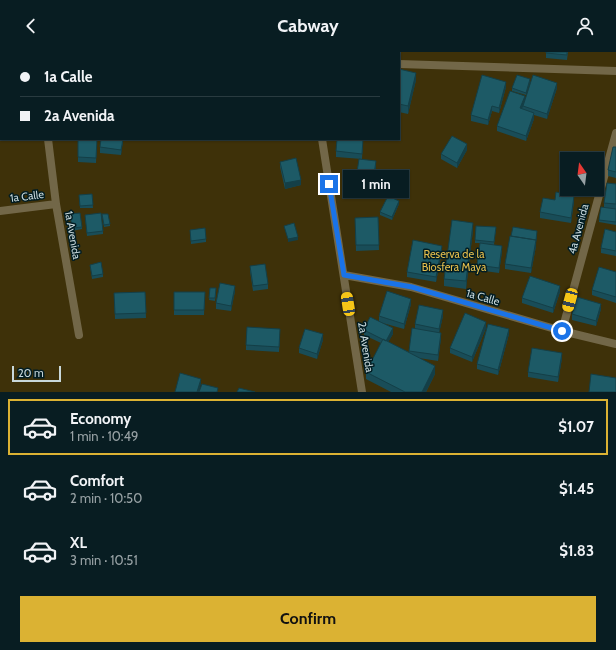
<!DOCTYPE html>
<html lang="en">
<head>
<meta charset="utf-8">
<style>
  :root { --surface:#081d22; --page:#162a2f; --text:#f1f3f6; --muted:#98a2a5; --line:#293b40; --accent:#dbb233 }
  body { margin:0; font-family:Cabin,sans-serif; background:var(--page); color:var(--text); height:100vh; display:flex; flex-direction:column; font-size:15px; white-space:nowrap }
  * { box-sizing:border-box; margin:0 }
  p { font-size:13px; color:var(--muted) }
  .icon { flex:none; width:22px; height:22px; fill:none; stroke:currentColor; stroke-width:2; stroke-linecap:round; stroke-linejoin:round }
  .map { position:relative; height:340px; overflow:hidden }
  .side { display:flex; flex-direction:column; background:var(--surface); flex:1 }
  .side>* { flex:none }
  .guide { position:absolute; left:0px; top:0px; width:400px; height:88px; box-shadow:0 1px 3px #0004,0 0 0 1px var(--line); display:grid; align-content:center; height:88px; padding:0 20px; background:var(--surface) }
  .needle { width:26px; rotate:346deg }
  .tools { position:absolute; left:560px; top:100px; display:grid; gap:8px }
  .tools a { display:grid; place-items:center; width:44px; height:44px; border-radius:0px; background:var(--surface); box-shadow:0 1px 3px #0004,0 0 0 1px var(--line); font-size:20px }
  .scale { position:absolute; left:12px; bottom:10px; width:49px; box-sizing:border-box; padding-left:4px; border:2px solid #c8d8db; border-top:0; font-size:11px; line-height:14px; white-space:nowrap; color:#c8d8db; -webkit-text-stroke:3px #021d23; paint-order:stroke }
  .end { position:absolute; width:18px; height:18px; margin:-9px; border:5px solid #1a73e8; background:#fff; box-shadow:0 0 0 2px #fff }
  .from { border-radius:50% }
  .bubble { position:absolute; height:28px; border-radius:0px; background:var(--surface); box-shadow:0 1px 3px #0004,0 0 0 1px var(--line); font-size:13px; font-weight:700; line-height:28px; text-align:center }
  .car { position:absolute; width:12px; height:24px; margin:-12px -6px; border-radius:5px; box-shadow:0 0 3px 1px #0007; background:linear-gradient(#f5c518 24%,#345 0 40%,#f5c518 0 76%,#345 0 86%,#f5c518 0) }
  .guide b { display:flex; align-items:center; gap:14px; height:38px; font-size:15px }
  .guide b+b { border-top:1px solid var(--line) }
  .guide i { width:10px; height:10px; background:var(--text) }
  ul { padding:7px 0 0; list-style:none }
  li { display:flex; align-items:center; gap:12px; height:56px; margin:0 8px 6px; padding:0 12px; border:2px solid transparent; border-radius:0px }
  li div { flex:1 }
  li b { display:block; font-size:15px }
  li em { font-style:normal; font-weight:700 }
  li.active { border-color:var(--accent) }
  li>.icon { width:36px; height:36px; stroke-width:1.5 }
  .cta { display:flex; gap:8px; margin-top:auto; padding:8px 20px }
  .cta a { flex:1; height:46px; border-radius:0px; background:var(--accent); color:#111; font-size:16px; font-weight:700; line-height:46px; text-align:center }
  header { display:flex; justify-content:space-between; align-items:center; height:52px; padding:0 20px; background:var(--surface); font-size:18px; font-weight:700 }
  .map>svg:first-child { display:block }
  .green { fill:#3e3109; fill-rule:evenodd }
  .lines { fill:none; stroke-linecap:round; stroke-linejoin:round }
  .street { stroke:#726748; stroke-width:8 }
  .wall { fill:#194d58 }
  .shaded-wall { fill:#143f47 }
  .building { fill:#1d5a66; stroke:#143f47 }
  .route { stroke:#1a73e8; stroke-width:5 }
  .labels { text-anchor:middle; dominant-baseline:central; stroke-width:3; stroke-linejoin:round; paint-order:stroke }
  .street-label { font-size:11px; fill:#c8d8db; stroke:#021d23 }
  .park-label { font-size:11px; fill:#e4be4d; stroke:#021d23 }
</style>
</head>
<body>
<header><svg class="icon" aria-label="back" viewBox="0 0 24 24"><path d="M15 5l-7 7 7 7"/></svg>Cabway<svg class="icon" aria-label="person" viewBox="0 0 24 24"><circle cx="12" cy="8" r="4"/><path d="M4 21q1-7 8-7t8 7"/></svg></header>
<div class="map">
<svg width="616" height="340" viewBox="0 0 616 340">
  <rect width="100%" height="100%" fill="#0a272d"/>
  <path class="green" d="M0,0H616V340H0ZM1,1H399V87H1ZM567,107H597V137H567Z"/>
  <g class="lines">
    <path class="street" d="M13,0L21,1
      M37,0V1
      M309,0V1
      M399,12L616,19
      M48,87L56,152L79,283
      M322,87L362,340
      M0,159L56,152
      M344,223L411,235L562,279L616,292
      M562,279L616,81"/>
  </g>
  <path class="wall" d="M335,0H350V1H335Z
    M360,0H377V1H360Z
    M546,0H568L567,8L546,6Z
    M399,17L416,28L408,62L399,60Z
    M530,30L526,43L512,39V36Z
    M506,35L499,61L492,59L488,73L471,69V63Z
    M557,36L547,67L534,63V67L526,89L497,79V74L525,48Z
    M78,87H97L96,111L78,110Z
    M123,87L121,103L100,101V95Z
    M363,90L362,107L336,105V99Z
    M616,95V126L608,124V118Z
    M467,98L457,116L441,107V102Z
    M280,110L301,133L285,137L280,115Z
    M376,114L372,140L355,138V133Z
    M616,132V173L599,170V168L604,155V151Z
    M92,142L93,156H80L79,143Z
    M555,148L574,149L571,171L540,166V160Z
    M399,152L392,168L380,163V160Z
    M70,162L82,175V177L72,179Z
    M102,162L110,172V174L104,175Z
    M85,163L103,179V182L87,184Z
    M378,165L379,198L356,199L355,166Z
    M496,175L494,193L487,192L502,199L499,221L477,218V213L480,191H475V188Z
    M473,178L466,237L444,234V227Z
    M616,180V204L601,201V196Z
    M190,181L206,187V190L191,192Z
    M537,182L536,188V194L531,221L505,217V212Z
    M442,199L436,230L407,225V220Z
    M90,213L103,222V225L92,227Z
    M250,214L268,232V237L253,239L250,219Z
    M616,220V251L592,243V238Z
    M210,236H216L215,249L209,248Z
    M235,239L231,259L216,257V251Z
    M145,240L146,266L115,267L114,241Z
    M174,240H205L204,263H174Z
    M560,240L553,261L522,251V246Z
    M411,252L404,277L379,270L393,282L388,290L409,300L415,277V272L443,264L439,281L441,286L438,309L419,306L435,322L426,340H391L366,327V320L381,291L364,283V278L379,269V264Z
    M601,257L596,274L572,268V262Z
    M486,276L472,310L450,301V296Z
    M509,282L498,323L477,317V312Z
    M280,283L279,300L246,298V293Z
    M323,288L317,307L299,301V296Z
    M562,306L558,330L528,325V320Z"/>
  <path class="shaded-wall" d="M416,21V28L408,62V54Z
    M530,27V30L526,43V41Z
    M506,30V35L499,61V56Z
    M557,31V36L547,67V62Z
    M525,44V49L520,62V56Z
    M492,54V59L488,73V68Z
    M534,61V67L526,89V84Z
    M123,87V90L121,103V98Z
    M467,92V98L457,116V111Z
    M376,109V114L372,140V135Z
    M301,128V133L285,137V131Z
    M574,144V149L571,171V166Z
    M399,149V152L392,168V165Z
    M473,171V178L466,237V229Z
    M537,179L536,194L531,221V216Z
    M298,185V188L288,190V187Z
    M442,194V199L436,230V225Z
    M502,194V199L499,221V216Z
    M235,234V239L231,259V254Z
    M560,234V240L553,261V256Z
    M411,247V252L404,277V272Z
    M601,252V257L596,274V269Z
    M443,258V264L439,282V277Z
    M486,270V276L472,310V305Z
    M393,276V282L386,294V289Z
    M509,277V282L498,323V318Z
    M441,281V286L438,309V303Z
    M323,282V288L317,307V302Z
    M562,301V306L558,330V325Z
    M435,314V322L426,340H422Z
    M201,327V332L199,340H197Z"/>
  <path class="building" d="M341,0H350V1H345Z
    M546,0H567V3L546,1Z
    M399,17L416,21L408,54L399,52Z
    M482,23L506,30L499,56L492,54L488,68L471,63Z
    M517,23L530,27L526,41L512,36Z
    M533,23L557,31L547,62L523,54Z
    M510,39L525,44L520,56L534,61L526,84L497,74Z
    M452,84L467,92L457,111L441,102Z
    M78,87H97L96,106L78,105Z
    M101,87H123L121,98L100,95Z
    M337,87H363L362,102L336,99Z
    M613,95H616V120L608,118Z
    M296,106L301,128L285,131L280,110Z
    M359,107L376,109L372,135L355,133Z
    M607,131L616,132V152L604,151Z
    M556,140L574,144L571,166L540,160L543,146L555,148Z
    M92,142L93,153L80,154L79,143Z
    M388,144L399,149L392,165L380,160Z
    M601,155L616,157V170L599,168Z
    M80,161L82,175L72,176L70,162Z
    M101,161L103,179L87,181L85,163Z
    M102,162H108L110,172L104,173Z
    M378,165L379,193H356L355,166Z
    M452,168L473,171L466,229L444,227Z
    M294,171L298,185L288,187L284,174Z
    M476,174L496,175L494,190L475,188Z
    M513,175L537,179L536,188L511,184Z
    M205,176L206,187L191,189L190,178Z
    M605,177L616,180V199L601,196Z
    M510,184L536,188L531,216L505,212Z
    M413,188L442,194L436,225L407,220Z
    M480,191L502,194L499,216L477,213Z
    M101,210L103,222L92,224L90,213Z
    M265,212L268,232L253,234L250,214Z
    M599,215L616,220V245L592,238Z
    M530,224L560,234L553,256L522,246Z
    M220,231L235,234L231,254L216,251Z
    M210,236H216L215,246H209Z
    M387,239L411,247L404,272L379,264Z
    M145,240L146,261L115,262L114,241Z
    M174,240H205L204,258H174Z
    M577,245L601,252L596,269L572,262Z
    M419,253L443,258L439,277L415,272Z
    M465,261L486,270L472,305L450,296Z
    M370,265L393,276L386,289L364,278Z
    M488,272L509,277L498,318L477,312Z
    M247,275L280,277L279,295L246,293Z
    M412,276L441,281L438,303L409,299Z
    M305,277L323,282L317,302L299,296Z
    M383,287L435,314L422,340H405L366,320Z
    M532,296L562,301L558,325L528,320Z
    M180,321L201,327L197,340H175Z
    M591,322L616,326V340H589Z
    M202,332L218,336L217,340H199Z
    M239,336L255,340H237Z"/>
  <g class="lines">
    <path class="route" d="M329,132L344,223L412,235L562,279"/>
  </g>
  <g class="labels">
    <g class="street-label">
      <text transform="translate(27 144) rotate(-7)">1a Calle</text>
      <text transform="translate(578 177) rotate(-75)">4a Avenida</text>
      <text transform="translate(73 183) rotate(80)">1a Avenida</text>
      <text transform="translate(483 245) rotate(16)">1a Calle</text>
      <text transform="translate(366 295) rotate(81)">2a Avenida</text>
    </g>
    <g class="park-label">
      <text x="454" y="202">Reserva de la<tspan x="454" dy="13">Biosfera Maya</tspan></text>
    </g>
  </g>
</svg>
<div class="tools">
<a><svg class="needle" viewBox="-14 -14 28 28"><path d="M0-13l5 13h-10z" fill="#e53935"/><path d="M0 13l5-13h-10z" fill="#98a2a5"/></svg></a>
</div>
<div class="scale">20 m</div>
<i class="end from" style="left:562px;top:279px"></i>
<i class="end" style="left:329px;top:132px"></i>
<div class="bubble" style="left:343px;top:118px;width:66px">1 min</div>
<i class="car" style="left:570px;top:248px;rotate:195deg"></i>
<i class="car" style="left:348px;top:252px;rotate:351deg"></i>
<div class="guide">
<b><i class="from"></i>1a Calle</b>
<b><i></i>2a Avenida</b>
</div>
</div>
<section class="side">
<ul>
<li class="active"><svg class="icon" aria-label="car" viewBox="0 0 24 24"><path d="M5 17H2v-5l4-1 3-4h7l3 4 3 1v5h-3M9 17h6M6 11h13"/><circle cx="7" cy="17" r="2"/><circle cx="17" cy="17" r="2"/></svg><div><b>Economy</b><p>1 min · 10:49</p></div><em>$1.07</em></li>
<li><svg class="icon" aria-label="car" viewBox="0 0 24 24"><path d="M5 17H2v-5l4-1 3-4h7l3 4 3 1v5h-3M9 17h6M6 11h13"/><circle cx="7" cy="17" r="2"/><circle cx="17" cy="17" r="2"/></svg><div><b>Comfort</b><p>2 min · 10:50</p></div><em>$1.45</em></li>
<li><svg class="icon" aria-label="car" viewBox="0 0 24 24"><path d="M5 17H2v-5l4-1 3-4h7l3 4 3 1v5h-3M9 17h6M6 11h13"/><circle cx="7" cy="17" r="2"/><circle cx="17" cy="17" r="2"/></svg><div><b>XL</b><p>3 min · 10:51</p></div><em>$1.83</em></li>
</ul>
<div class="cta"><a>Confirm</a></div>
</section>
</body>
</html>
